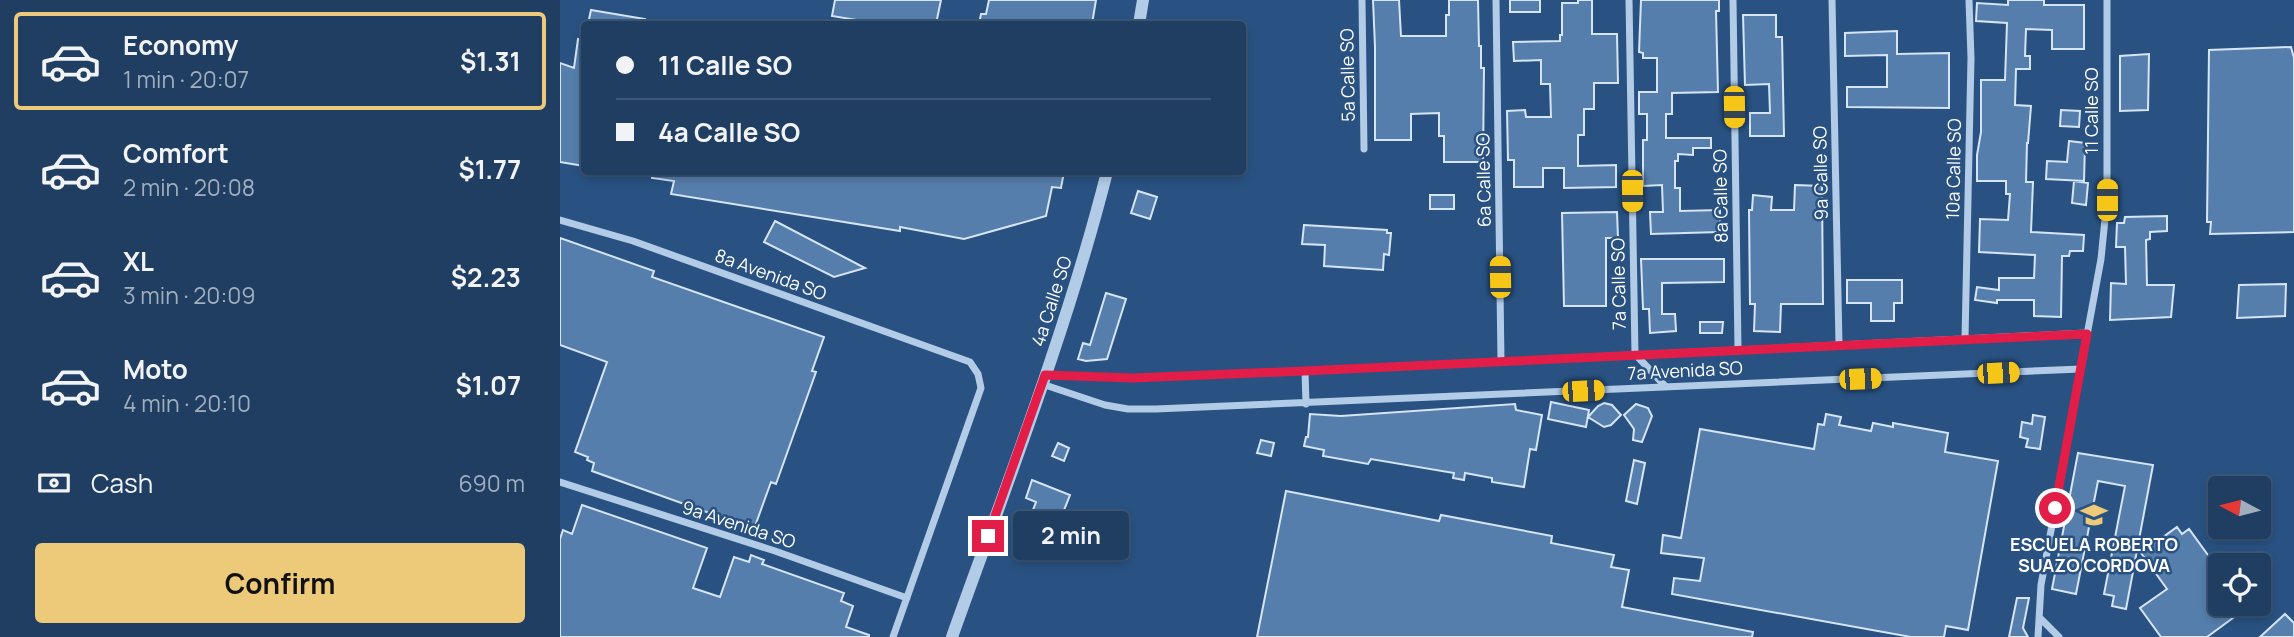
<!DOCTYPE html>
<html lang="en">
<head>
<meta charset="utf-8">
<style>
  :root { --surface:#1f3e62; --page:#2c496b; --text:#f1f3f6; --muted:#a1aebe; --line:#3c5777; --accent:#edc97a }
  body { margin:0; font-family:Manrope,sans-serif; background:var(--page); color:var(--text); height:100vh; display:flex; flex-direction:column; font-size:26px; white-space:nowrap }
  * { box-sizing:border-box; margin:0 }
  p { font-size:23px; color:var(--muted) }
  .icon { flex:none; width:38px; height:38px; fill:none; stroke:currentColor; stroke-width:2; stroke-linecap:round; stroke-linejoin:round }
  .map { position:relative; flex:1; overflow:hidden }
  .side { display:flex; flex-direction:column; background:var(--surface); width:560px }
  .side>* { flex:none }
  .guide { position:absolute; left:21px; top:21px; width:665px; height:154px; border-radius:7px; box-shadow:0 4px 10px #0003,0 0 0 2px var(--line); display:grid; align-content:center; height:154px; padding:0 35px; background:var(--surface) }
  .needle { width:46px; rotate:277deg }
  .buttons { position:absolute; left:1648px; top:476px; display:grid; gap:14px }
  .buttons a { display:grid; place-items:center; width:63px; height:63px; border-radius:7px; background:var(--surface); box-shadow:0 4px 10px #0003,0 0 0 2px var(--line); font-size:35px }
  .end { position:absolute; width:32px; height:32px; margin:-16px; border:9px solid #e11d48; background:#fff; box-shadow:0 0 0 4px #fff }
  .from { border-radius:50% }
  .bubble { position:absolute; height:49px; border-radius:7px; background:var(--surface); box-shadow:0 4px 10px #0003,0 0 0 2px var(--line); font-size:23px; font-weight:700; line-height:49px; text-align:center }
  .car { position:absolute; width:21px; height:42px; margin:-21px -10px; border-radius:9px; box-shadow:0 0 5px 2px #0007; background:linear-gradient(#f5c518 24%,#345 0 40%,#f5c518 0 76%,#345 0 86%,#f5c518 0) }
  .guide b { display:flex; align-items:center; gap:24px; height:66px; font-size:26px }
  .guide b+b { border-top:2px solid var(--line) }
  .guide i { width:18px; height:18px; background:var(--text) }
  ul { padding:12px 0 0; list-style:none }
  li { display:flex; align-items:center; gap:21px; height:98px; margin:0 14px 10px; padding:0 21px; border:4px solid transparent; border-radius:7px }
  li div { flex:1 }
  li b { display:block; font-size:26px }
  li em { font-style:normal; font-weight:700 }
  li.current { border-color:var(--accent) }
  li>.icon { width:63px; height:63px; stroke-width:1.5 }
  .pay { display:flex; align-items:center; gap:18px; height:77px; padding:0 35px; font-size:26px }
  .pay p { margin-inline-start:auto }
  .action { display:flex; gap:14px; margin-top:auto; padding:14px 35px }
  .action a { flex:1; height:80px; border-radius:7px; background:var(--accent); color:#111; font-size:28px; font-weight:700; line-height:80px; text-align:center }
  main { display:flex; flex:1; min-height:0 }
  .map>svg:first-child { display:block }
  .building { fill:#567eac; stroke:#d5e5f5; stroke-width:2 }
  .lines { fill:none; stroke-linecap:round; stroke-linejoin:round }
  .minor { stroke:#b2cbe6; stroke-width:7 }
  .tertiary { stroke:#b2cbe6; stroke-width:12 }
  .route { stroke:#e11d48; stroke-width:9 }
  .labels { text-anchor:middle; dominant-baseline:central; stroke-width:5; stroke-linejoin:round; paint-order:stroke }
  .street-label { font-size:18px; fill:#fff; stroke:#295282 }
  .poi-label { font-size:18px; font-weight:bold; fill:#fff; stroke:#295282 }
</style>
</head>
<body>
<main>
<section class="side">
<ul>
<li class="current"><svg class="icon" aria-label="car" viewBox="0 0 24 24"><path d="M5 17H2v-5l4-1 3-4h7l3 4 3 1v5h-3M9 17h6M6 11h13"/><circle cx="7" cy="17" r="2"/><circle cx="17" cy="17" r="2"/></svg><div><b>Economy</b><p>1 min · 20:07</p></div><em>$1.31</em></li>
<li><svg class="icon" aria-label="car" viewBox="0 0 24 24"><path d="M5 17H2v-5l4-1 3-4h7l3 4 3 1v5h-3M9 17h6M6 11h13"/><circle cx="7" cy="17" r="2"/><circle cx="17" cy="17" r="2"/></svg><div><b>Comfort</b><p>2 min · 20:08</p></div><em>$1.77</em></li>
<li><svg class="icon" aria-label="car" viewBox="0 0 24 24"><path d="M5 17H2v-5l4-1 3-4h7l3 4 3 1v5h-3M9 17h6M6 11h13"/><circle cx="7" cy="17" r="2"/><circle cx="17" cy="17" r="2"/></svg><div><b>XL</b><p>3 min · 20:09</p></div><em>$2.23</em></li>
<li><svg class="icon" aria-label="car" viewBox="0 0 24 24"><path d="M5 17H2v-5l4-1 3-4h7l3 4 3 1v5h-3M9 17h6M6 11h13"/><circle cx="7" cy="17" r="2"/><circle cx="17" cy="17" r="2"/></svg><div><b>Moto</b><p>4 min · 20:10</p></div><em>$1.07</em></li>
</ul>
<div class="pay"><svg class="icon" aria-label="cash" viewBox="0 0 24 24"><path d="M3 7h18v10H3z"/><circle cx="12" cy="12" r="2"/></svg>Cash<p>690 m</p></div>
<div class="action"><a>Confirm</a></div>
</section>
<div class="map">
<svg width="1734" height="637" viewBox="0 0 1734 637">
  <rect width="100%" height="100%" fill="#295282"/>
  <path class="building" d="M275,0H381L376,24H321L272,16Z
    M429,0H536L532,24H419L421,14H426Z
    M813,0H839L841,36H886V15H889V0H918L919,46H921V68H924L923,162H884V136H879V113L851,114V140H815V47Z
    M950,0H980V12H950Z
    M1018,0H1032V34H1057L1058,83H1034V109H1024V135H1018V166L1056,165V187L1004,188V168H983V187H954V160H948L947,111L965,110L966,117H991L990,84H981V60L954,61L953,42L1000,41V35H1002V3H1018Z
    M1081,0H1159V11H1156L1158,92L1112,93V114H1106V138H1151V148H1133V155L1118,154V161H1115V188H1120V211L1160,210V232L1091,234L1090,212H1103L1102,185L1083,186V140H1087V114H1079V92H1097V58H1083V53L1079,52Z
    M1448,0H1484V5H1524V49H1492V30L1466,29L1465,56H1470V69H1456L1455,105L1471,106L1468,143H1467L1466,182H1473L1471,232L1524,235L1523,251H1510L1509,256H1502L1501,317L1474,316V300H1437V303L1415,300L1417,287L1439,290V278H1474L1475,255L1419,252L1420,219L1448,220L1450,194H1446V181H1417V155L1421,132V80H1445L1447,23L1416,21L1417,3L1448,5Z
    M31,10L85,19L84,24H28Z
    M1183,15H1216V37H1222L1224,136H1190V113H1210L1209,84L1185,85Z
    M1337,31V54L1389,53V108L1287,107V87H1327V55L1285,56V33Z
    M18,39L24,40V166L0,162V63L14,68Z
    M1731,47L1734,58V232L1650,234L1651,222H1647L1649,50Z
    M1589,54L1588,110L1560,111V56Z
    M1501,110L1520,111L1519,127L1500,126Z
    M1509,141L1525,143L1524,181L1486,179L1487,161L1507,162Z
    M93,172H504L501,188L492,187L486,216L404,239L340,227V231L111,194L114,181L92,178Z
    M1514,181L1528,183L1526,205L1512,203Z
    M1235,185L1262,186L1263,304H1221L1220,332L1194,331L1195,304H1190L1189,210H1192L1193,195L1212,197L1211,210H1234Z
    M578,191L597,197L590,219L571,213Z
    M870,195H894V209H870Z
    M1057,212L1058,238H1046V306H1004L1002,213Z
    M1607,216V231L1590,232V239L1586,240L1587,285H1614L1611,317L1550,320L1551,283L1566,284L1565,247H1556L1557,223H1564L1565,217Z
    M215,221L305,268L274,277L204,242Z
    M744,225L827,230V233H831L829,255L824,254L823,270L764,266L765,245L742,244Z
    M0,238L94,271L92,277L264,337L252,371L256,372L216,484L211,482L194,529L32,471L34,463L27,460L28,457L15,452L47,362L0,345Z
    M1081,259H1164V282L1102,283V314H1115L1116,331L1090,333L1089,309H1083Z
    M1287,280H1342V303H1334V321H1311V303H1287Z
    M1726,284L1725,316L1677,318L1679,285Z
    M546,293L566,299L547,359L526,361L518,359L523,343L530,345Z
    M1140,322H1163L1162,333H1140Z
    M991,402L1029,410L1026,427L988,419Z
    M1044,403L1052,405L1061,415L1051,425L1044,427L1028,417L1038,406Z
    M955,404L956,410L982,415L976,450L970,449L964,487L932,482V478L905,473L904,480L893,478L894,473L811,459L808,464L763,456L764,450L744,446L746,437H748L750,414L781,416Z
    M1076,404L1088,408L1092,416L1082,442L1073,440L1074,429L1064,415Z
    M1266,414L1281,417L1279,425L1311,431L1313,423L1333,427V423L1388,433L1385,452L1438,461L1408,630L1386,626L1384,637H1351L1112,594L1114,578L1140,581L1144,558L1101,553L1103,535L1121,538L1140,429L1254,449L1258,424L1264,425Z
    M1473,415L1485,417L1480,449L1466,447L1468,439L1460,437L1462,422L1472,424Z
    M701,440L714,443L711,456L697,453Z
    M498,443L509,448L504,461L492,456Z
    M1518,453L1593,465L1566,609L1552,606L1554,596L1544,594L1565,486L1538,481L1516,594L1492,589Z
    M1074,460L1085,463L1077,504L1066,501Z
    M472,480L510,495L493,538L466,528L476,502L466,498Z
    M726,491L879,521L881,515L992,536L991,543L1054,555L1051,567L1069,570L1062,607L1193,632L1192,637H697Z
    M22,505L147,548L133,588L160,597L174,557L189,562L191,555L204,560L202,564L284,593L281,601L293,606L286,627L309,635V637H0V539L3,530L12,534Z
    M1617,527L1622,534L1629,529L1661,573V604H1692L1647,637H1601L1580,608L1607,589L1581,553Z
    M1457,598H1469L1463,628L1468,637H1449Z
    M1725,614L1734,623V637H1700Z"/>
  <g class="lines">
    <path class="minor" d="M802,0L804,149
      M936,0L941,361
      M1069,0L1075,354L1106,387
      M1173,0L1178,349
      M1272,0L1279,345
      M0,220L73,241L410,362L418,374L421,388L333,637
      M1405,339L1411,58L1409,0
      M745,371L746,404
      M485,375L574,378L745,371L1527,333
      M482,384L545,405L568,409H596L1521,369
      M0,482L215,551L347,598
      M1480,618L1499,637
      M1478,637L1481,585L1541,259L1547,199V0"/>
    <path class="tertiary" d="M579,24L583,0
      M392,637C447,483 507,330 547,172"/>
  </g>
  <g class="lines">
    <path class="route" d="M428,536L485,375L573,378L744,371L1527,334L1495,508"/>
  </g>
  <defs>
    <g id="school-bare" transform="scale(2.1)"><path d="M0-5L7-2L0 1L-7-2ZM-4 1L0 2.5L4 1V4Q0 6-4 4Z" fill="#edc97a" stroke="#295282" stroke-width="2.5" paint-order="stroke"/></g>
  </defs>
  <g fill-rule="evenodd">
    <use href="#school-bare" x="1534" y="515"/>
  </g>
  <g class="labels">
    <g class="street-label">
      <text transform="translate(787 75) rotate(-91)">5a Calle SO</text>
      <text transform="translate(1531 111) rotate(-90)">11 Calle SO</text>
      <text transform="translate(1393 169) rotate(-89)">10a Calle SO</text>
      <text transform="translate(1260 173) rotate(-91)">9a Calle SO</text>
      <text transform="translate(923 180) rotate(-91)">6a Calle SO</text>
      <text transform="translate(1160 196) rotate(-91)">8a Calle SO</text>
      <text transform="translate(211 274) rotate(20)">8a Avenida SO</text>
      <text transform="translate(1058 284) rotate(-91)">7a Calle SO</text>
      <text transform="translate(491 301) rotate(-72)">4a Calle SO</text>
      <text transform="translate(1125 370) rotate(-3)">7a Avenida SO</text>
      <text transform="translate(179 524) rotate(18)">9a Avenida SO</text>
    </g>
    <g class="poi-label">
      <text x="1534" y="544">ESCUELA ROBERTO<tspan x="1534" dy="21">SUAZO CORDOVA</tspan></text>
    </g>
  </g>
</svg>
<div class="buttons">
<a><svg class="needle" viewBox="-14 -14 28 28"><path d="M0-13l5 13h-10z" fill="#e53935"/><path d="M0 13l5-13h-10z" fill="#a1aebe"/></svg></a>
<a><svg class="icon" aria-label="locate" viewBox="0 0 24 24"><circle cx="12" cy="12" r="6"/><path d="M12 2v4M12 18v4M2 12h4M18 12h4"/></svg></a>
</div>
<i class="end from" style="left:1495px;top:508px"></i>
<i class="end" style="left:428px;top:536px"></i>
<div class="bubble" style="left:453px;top:511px;width:116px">2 min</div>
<i class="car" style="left:1174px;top:107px;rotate:179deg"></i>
<i class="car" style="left:1072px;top:191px;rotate:179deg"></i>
<i class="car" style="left:1547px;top:200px;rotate:0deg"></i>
<i class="car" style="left:940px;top:277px;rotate:359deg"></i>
<i class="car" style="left:1438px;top:373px;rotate:87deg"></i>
<i class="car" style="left:1300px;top:379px;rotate:88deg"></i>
<i class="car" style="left:1023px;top:391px;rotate:87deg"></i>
<div class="guide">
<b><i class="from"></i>11 Calle SO</b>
<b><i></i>4a Calle SO</b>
</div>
</div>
</main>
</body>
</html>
